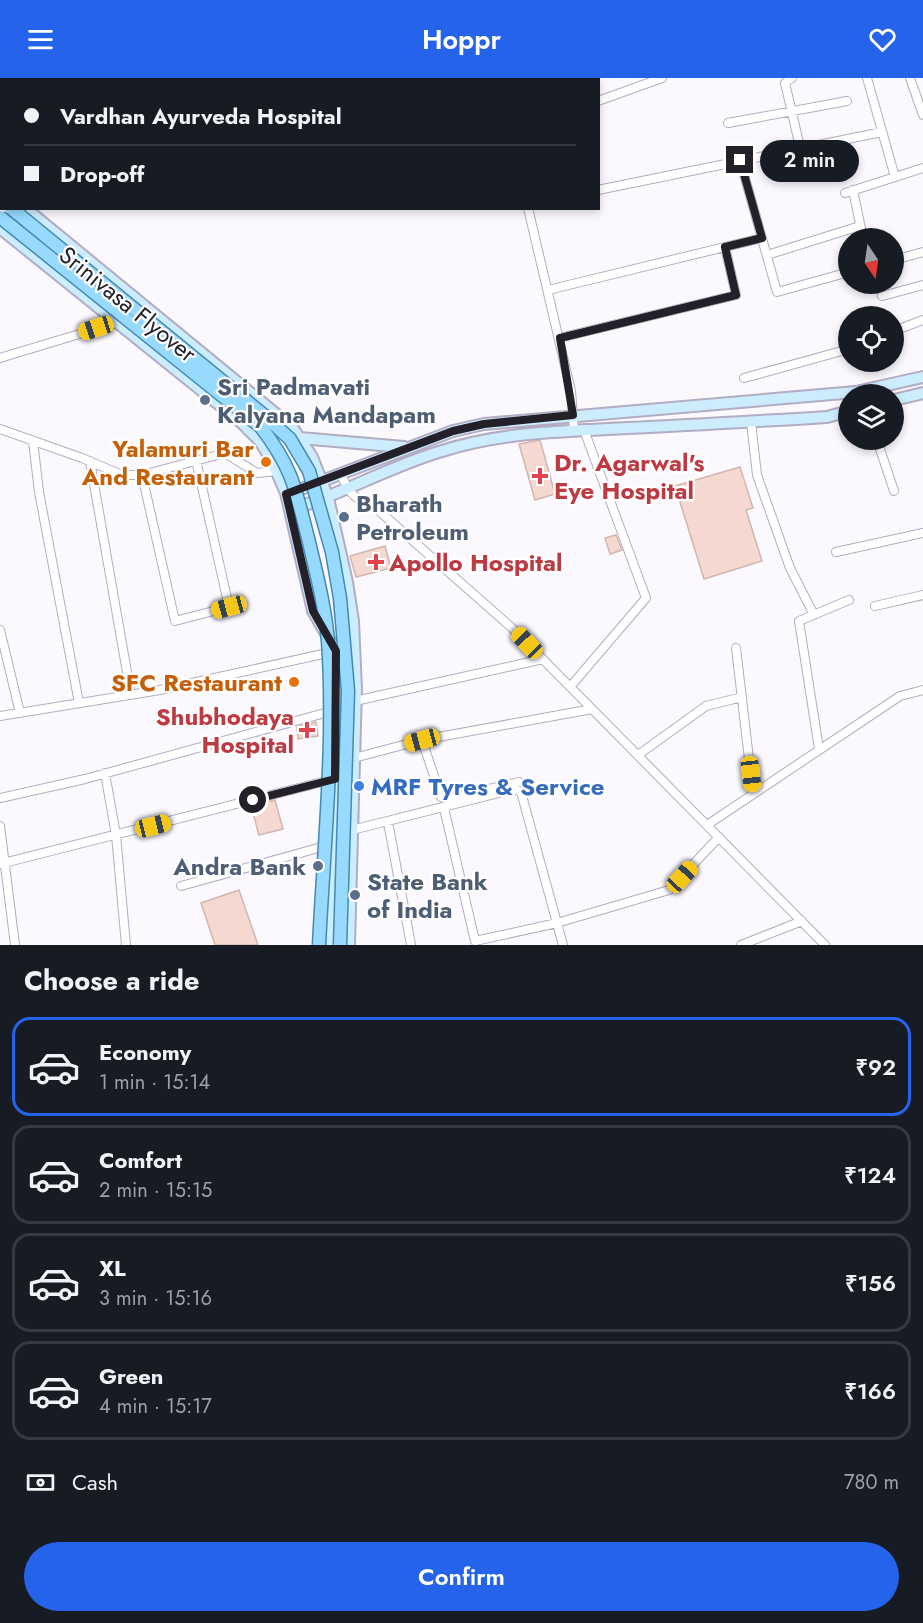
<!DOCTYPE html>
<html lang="en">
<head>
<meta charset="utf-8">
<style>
  :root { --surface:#171b24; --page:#20242c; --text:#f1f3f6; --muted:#9ea1a6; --line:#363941; --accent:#2563eb }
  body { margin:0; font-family:Jost,sans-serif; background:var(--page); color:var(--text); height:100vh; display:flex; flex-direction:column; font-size:22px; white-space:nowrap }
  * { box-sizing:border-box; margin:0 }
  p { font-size:20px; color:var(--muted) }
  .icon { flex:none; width:33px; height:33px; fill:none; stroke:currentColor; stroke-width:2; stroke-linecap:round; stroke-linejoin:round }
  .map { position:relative; height:867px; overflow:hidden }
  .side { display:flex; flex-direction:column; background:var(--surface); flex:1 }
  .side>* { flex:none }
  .banner { position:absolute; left:0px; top:0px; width:600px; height:132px; box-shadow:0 3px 9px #0003; display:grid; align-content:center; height:132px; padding:0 24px; background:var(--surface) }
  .needle { width:39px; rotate:167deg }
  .controls { position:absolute; left:838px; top:150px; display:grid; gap:12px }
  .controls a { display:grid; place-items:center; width:66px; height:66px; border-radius:50%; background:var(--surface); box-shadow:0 3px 9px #0003; font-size:30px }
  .end { position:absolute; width:27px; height:27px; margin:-14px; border:8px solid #232029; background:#fff; box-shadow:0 0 0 3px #fff }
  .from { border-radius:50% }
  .bubble { position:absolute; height:42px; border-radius:21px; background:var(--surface); box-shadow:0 3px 9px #0003; font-size:20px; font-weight:600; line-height:42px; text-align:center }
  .car { position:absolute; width:18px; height:36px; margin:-18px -9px; border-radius:8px; box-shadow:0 0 4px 2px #0007; background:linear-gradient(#f5c518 24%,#345 0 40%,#f5c518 0 76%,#345 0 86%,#f5c518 0) }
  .banner b { display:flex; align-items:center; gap:21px; height:57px; font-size:22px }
  .banner b+b { border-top:2px solid var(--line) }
  .banner i { width:15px; height:15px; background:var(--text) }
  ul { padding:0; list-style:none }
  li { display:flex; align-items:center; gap:18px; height:99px; margin:0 12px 9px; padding:0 12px; border:3px solid var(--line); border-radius:18px }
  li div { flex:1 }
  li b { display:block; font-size:22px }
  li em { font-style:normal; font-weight:600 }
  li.current { border-color:var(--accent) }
  li>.icon { width:54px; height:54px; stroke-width:1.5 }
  h2 { padding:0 24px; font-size:27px; line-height:72px }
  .pay { display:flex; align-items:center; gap:15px; height:66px; padding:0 24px; font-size:22px }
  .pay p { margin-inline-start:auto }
  .cta { display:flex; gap:12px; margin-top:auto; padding:12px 24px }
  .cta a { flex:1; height:69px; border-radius:36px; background:var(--accent); color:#fff; font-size:24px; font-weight:600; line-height:69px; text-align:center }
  header { display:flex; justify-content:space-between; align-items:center; height:78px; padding:0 24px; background:var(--accent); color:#fff; font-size:27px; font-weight:600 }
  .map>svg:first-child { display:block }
  .building { fill:#f5d9d1; stroke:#d1b6ae; stroke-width:1.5 }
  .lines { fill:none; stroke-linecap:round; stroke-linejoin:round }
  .street-casing { stroke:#b3acc3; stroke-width:10 }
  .secondary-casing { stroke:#b3acc3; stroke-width:14 }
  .primary-casing { stroke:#4389b2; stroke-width:15 }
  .street { stroke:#fff; stroke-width:8 }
  .secondary { stroke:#ccedfe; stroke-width:10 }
  .primary { stroke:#98dafd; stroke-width:12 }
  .primary-bridge-casing { stroke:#4389b2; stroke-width:15; stroke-linecap:butt }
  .primary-bridge { stroke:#98dafd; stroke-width:12 }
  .route { stroke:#232029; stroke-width:8 }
  .service-dot { fill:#5c6f8a; stroke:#fff; stroke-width:2 }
  .food-dot { fill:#e8710a; stroke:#fff; stroke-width:2 }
  .health-dot { fill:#e0444e; stroke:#fff; stroke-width:2 }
  .shop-dot { fill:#3f7fe0; stroke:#fff; stroke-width:2 }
  .labels { text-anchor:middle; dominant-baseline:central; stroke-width:4.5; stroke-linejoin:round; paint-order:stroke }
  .street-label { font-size:24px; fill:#232029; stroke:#fff }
  .service-label { font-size:24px; font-weight:bold; fill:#4e5e75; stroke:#fff; text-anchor:start }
  .food-label { font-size:24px; font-weight:bold; fill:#c56008; stroke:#fff; text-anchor:end }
  .health-label { font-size:24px; font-weight:bold; fill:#be3a42; stroke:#fff; text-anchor:start }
  .shop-label { font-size:24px; font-weight:bold; fill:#366cbe; stroke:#fff; text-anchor:start }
</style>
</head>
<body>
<header><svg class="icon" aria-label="menu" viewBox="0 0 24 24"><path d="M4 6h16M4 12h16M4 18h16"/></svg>Hoppr<svg class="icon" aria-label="heart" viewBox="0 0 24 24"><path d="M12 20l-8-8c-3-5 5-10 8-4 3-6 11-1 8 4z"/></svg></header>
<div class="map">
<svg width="923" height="867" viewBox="0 0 923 867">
  <rect width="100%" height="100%" fill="#fbf9fe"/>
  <path class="building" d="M540,362L555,416L535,422L519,366Z
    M740,389L753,430L746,432L762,483L704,501L675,408Z
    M616,457L622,472L610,476L605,460Z
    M385,468L391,490L356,499L350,478Z
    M316,644L318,658L298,661L297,649Z
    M275,722L283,751L259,757L251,728Z
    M239,812L258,867H215L201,825Z"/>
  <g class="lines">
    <g class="street-casing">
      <path id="street" d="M491,0V2
        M792,0L785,5L800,69
        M867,0L895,99
        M910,0L923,37
        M598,23L662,0
        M728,45L847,23
        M740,82L777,214L849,194
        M598,112L882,54
        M853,112L863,160
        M845,115L923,90
        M528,130L571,313L574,352
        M767,177L860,148
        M894,182L923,174
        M548,212L762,160
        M882,218L923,207
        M894,253L923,242
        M559,260L736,217L725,169
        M0,280L119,244
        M744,300L849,271
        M751,344L757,397L790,490L814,537
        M0,351L82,380L122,397H142L225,375L257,395L277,393
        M877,362L894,413
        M33,363L39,414L79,625
        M90,383L131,617
        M341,396C350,419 357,421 378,432L511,549L825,867
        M142,397L175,543L229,529L196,382
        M836,474L923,455
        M875,528L923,517
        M0,552L20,635
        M736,570L753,715
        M570,609L646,520L584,352
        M355,623L543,581
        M0,638L160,612L332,574
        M422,662L441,719L450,720L519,704
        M819,671L799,543L849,522
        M638,677L706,628L742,619
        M354,680L422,662L592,631
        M105,695L116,757L126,867
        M0,720L85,701L332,633
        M444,730L475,863L557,845L669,812L719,759
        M388,744L411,867
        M707,747L900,618L923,612
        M0,748L15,867
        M352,752L514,711L521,714L563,867
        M0,786L330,702
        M181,808L329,767
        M741,867L802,843"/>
    </g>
    <g class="secondary-casing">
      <path id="secondary" d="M0,110L2,111
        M25,130L282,341L294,352L312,379L328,420L347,504L353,543L356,611L349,867
        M0,150L241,344L260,363L272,383L286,415L313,533L336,573L330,867
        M894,322L923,315
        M300,360L404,369
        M288,416L453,353L484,346L856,314L923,299
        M293,431C344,415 391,388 442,373C501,354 565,353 627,350C694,347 760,343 827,339L849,333"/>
    </g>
    <g class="primary-casing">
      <path id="primary" d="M0,122L2,123"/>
    </g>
    <use href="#street" class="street"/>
    <use href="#secondary" class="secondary"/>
    <use href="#primary" class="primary"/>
    <g class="primary-bridge-casing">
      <path id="primary-bridge" d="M11,130L266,339L290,361L309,393L332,474L340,520L348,613L340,867
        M0,139L261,349C293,391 295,410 308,460C316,494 325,528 328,563C335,662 324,767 319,867"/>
    </g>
    <use href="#primary-bridge" class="primary-bridge"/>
  </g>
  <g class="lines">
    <path class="route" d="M253,722L335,701L336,573L313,533L286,416L453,353L484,346L573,337L560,260L736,217L725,169L762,160L740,82"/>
  </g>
  <g class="service-dot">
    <circle cx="205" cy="322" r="6"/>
    <circle cx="344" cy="439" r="6"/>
    <circle cx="318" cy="788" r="6"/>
    <circle cx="355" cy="817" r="6"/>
  </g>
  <g class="food-dot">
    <circle cx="266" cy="384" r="6"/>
    <circle cx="294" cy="604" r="6"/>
  </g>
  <g class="health-dot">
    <path d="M537 389h6v6h6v6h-6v6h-6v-6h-6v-6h6z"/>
    <path d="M373 475h6v6h6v6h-6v6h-6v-6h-6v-6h6z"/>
    <path d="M304 643h6v6h6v6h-6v6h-6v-6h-6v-6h6z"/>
  </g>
  <circle class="shop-dot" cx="359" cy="708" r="6"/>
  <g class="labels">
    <g class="street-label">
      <text transform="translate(128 226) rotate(39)">Srinivasa Flyover</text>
    </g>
    <g class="service-label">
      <text x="217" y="308">Sri Padmavati<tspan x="217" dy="28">Kalyana Mandapam</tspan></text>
      <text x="356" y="425">Bharath<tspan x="356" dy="28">Petroleum</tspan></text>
      <text x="306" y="788" text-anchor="end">Andra Bank</text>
      <text x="367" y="803">State Bank<tspan x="367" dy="28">of India</tspan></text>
    </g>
    <g class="food-label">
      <text x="254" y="370">Yalamuri Bar<tspan x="254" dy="28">And Restaurant</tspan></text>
      <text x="282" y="604">SFC Restaurant</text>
    </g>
    <g class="health-label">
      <text x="554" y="384">Dr. Agarwal's<tspan x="554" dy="28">Eye Hospital</tspan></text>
      <text x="389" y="484">Apollo Hospital</text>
      <text x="294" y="638" text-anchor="end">Shubhodaya<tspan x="294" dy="28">Hospital</tspan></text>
    </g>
    <g class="shop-label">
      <text x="371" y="708">MRF Tyres &amp; Service</text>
    </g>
  </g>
</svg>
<div class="controls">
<a><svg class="needle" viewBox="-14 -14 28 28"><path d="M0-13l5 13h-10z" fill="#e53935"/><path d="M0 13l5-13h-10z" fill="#9ea1a6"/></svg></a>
<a><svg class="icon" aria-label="locate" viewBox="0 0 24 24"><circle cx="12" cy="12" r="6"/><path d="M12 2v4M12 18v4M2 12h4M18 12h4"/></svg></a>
<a><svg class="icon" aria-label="layers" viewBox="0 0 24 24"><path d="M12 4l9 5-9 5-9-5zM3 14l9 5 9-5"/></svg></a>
</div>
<i class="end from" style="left:253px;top:722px"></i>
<i class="end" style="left:740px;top:82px"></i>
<div class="bubble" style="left:760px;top:62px;width:99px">2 min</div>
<i class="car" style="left:96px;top:250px;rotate:252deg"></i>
<i class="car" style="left:229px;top:529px;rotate:255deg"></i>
<i class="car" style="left:527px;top:565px;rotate:316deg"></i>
<i class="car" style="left:422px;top:662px;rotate:255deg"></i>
<i class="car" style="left:751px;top:696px;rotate:173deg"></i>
<i class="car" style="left:153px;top:748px;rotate:76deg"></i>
<i class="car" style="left:682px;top:799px;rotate:43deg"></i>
<div class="banner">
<b><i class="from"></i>Vardhan Ayurveda Hospital</b>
<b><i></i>Drop-off</b>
</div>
</div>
<section class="side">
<h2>Choose a ride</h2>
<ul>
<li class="current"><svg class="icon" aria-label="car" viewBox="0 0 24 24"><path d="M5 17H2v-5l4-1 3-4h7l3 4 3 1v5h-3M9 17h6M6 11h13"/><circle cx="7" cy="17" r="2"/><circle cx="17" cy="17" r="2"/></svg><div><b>Economy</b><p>1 min · 15:14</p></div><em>₹92</em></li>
<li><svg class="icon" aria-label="car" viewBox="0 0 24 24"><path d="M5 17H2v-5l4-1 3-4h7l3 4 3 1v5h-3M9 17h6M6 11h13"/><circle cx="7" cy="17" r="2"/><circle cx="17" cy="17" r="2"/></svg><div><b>Comfort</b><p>2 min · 15:15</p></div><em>₹124</em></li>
<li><svg class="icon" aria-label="car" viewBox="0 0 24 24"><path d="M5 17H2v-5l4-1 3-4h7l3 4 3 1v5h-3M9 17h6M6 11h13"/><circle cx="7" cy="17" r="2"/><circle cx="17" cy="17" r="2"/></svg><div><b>XL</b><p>3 min · 15:16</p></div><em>₹156</em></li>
<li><svg class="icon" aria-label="car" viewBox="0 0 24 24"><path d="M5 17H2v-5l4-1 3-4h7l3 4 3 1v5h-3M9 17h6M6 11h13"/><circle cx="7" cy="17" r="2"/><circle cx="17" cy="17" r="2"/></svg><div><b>Green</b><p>4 min · 15:17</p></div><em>₹166</em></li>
</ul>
<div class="pay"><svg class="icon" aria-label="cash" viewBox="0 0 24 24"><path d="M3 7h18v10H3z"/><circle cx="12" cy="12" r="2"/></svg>Cash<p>780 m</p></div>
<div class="cta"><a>Confirm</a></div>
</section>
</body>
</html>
